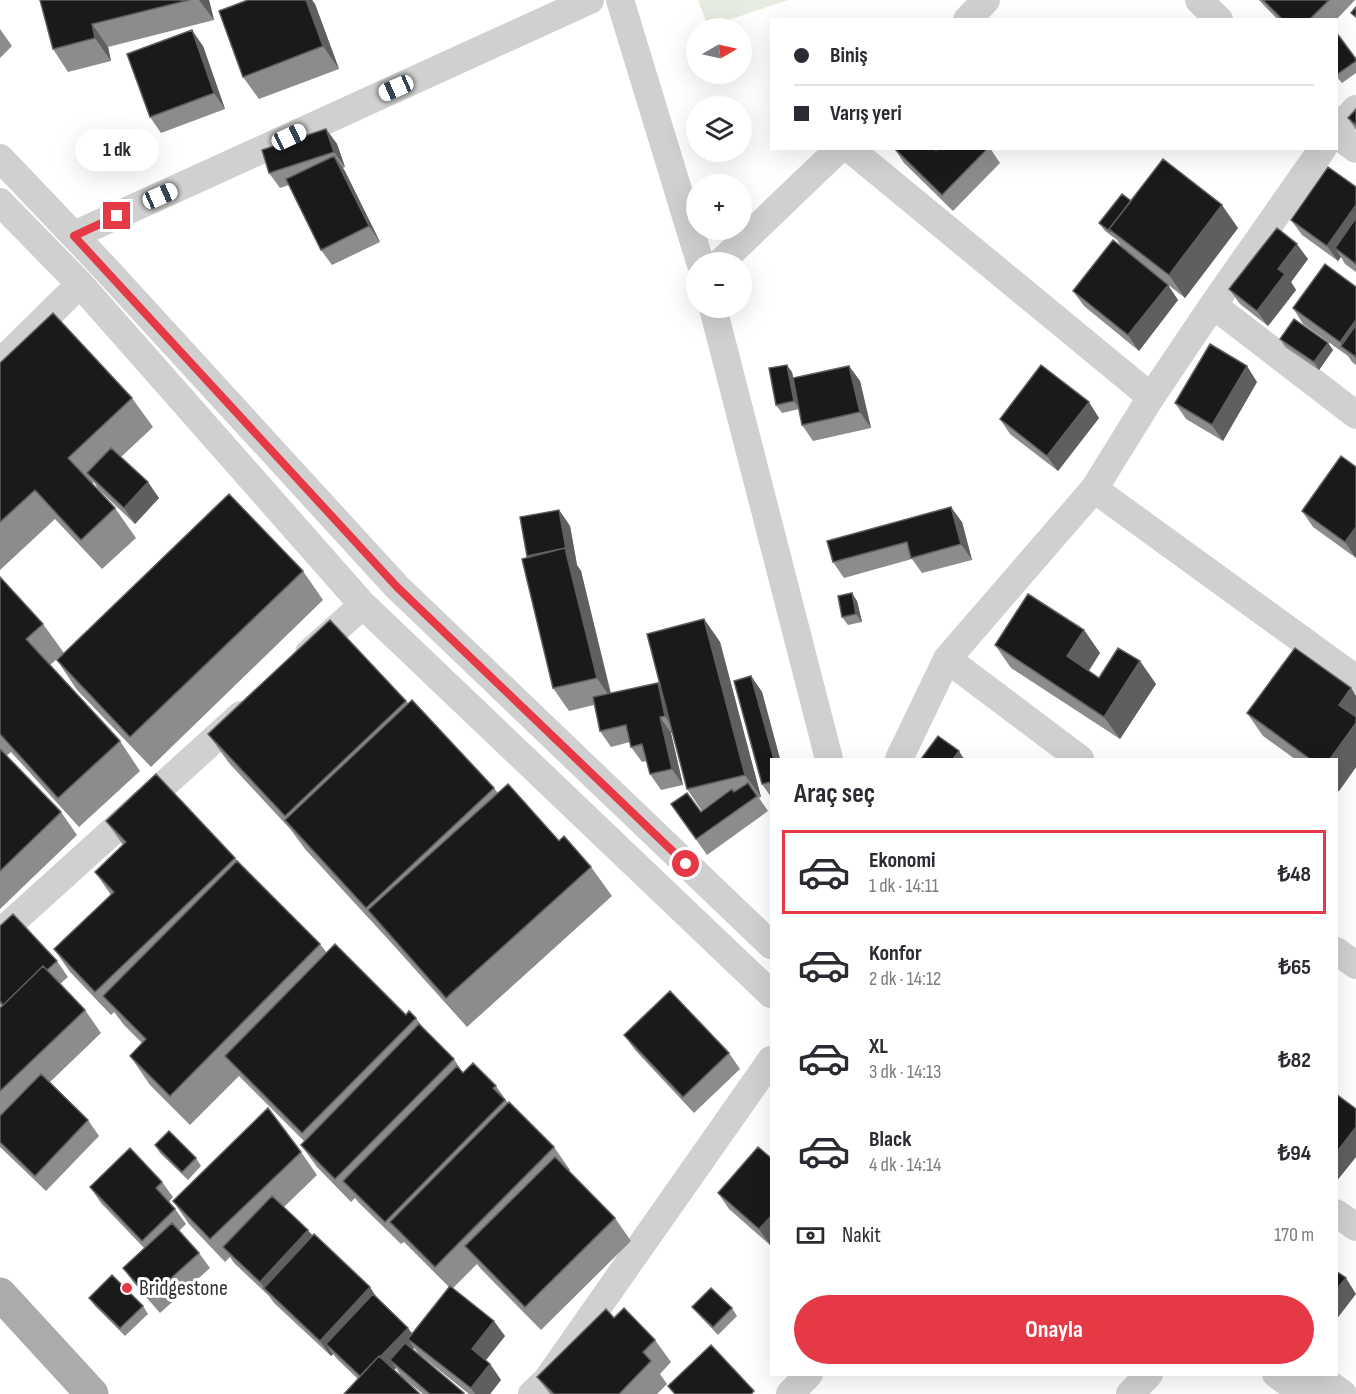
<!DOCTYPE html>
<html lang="tr">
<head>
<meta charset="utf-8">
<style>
  :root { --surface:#fff; --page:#f2f2f3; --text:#2b2b33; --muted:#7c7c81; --line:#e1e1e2; --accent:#e63946 }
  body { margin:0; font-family:"Sofia Sans Condensed",sans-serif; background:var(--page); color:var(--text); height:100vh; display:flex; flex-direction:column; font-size:22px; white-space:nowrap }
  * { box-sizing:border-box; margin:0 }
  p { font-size:20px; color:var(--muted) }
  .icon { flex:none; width:33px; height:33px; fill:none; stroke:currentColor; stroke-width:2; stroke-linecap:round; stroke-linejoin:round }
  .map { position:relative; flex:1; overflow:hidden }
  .sheet { position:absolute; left:770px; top:758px; width:568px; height:618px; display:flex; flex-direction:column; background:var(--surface); border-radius:0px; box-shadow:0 6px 24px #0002 }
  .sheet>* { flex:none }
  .top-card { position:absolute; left:770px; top:18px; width:568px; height:132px; border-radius:0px; box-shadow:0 6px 24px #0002; display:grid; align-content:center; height:132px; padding:0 24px; background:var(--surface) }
  .needle { width:39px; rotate:81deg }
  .controls { position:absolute; left:686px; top:18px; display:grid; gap:12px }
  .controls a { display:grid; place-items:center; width:66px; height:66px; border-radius:50%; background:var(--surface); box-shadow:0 6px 24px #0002; font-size:30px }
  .end { position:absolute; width:27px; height:27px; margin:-14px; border:8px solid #e63946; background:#fff; box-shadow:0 0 0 3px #fff }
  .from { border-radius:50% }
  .bubble { position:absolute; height:42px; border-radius:21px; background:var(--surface); box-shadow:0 6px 24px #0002; font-size:20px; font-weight:700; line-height:42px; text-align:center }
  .car { position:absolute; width:18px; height:36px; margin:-18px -9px; border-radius:8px; box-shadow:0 0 4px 2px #0007; background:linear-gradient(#fff 24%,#345 0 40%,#fff 0 76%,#345 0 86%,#fff 0) }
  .top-card b { display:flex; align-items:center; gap:21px; height:57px; font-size:22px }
  .top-card b+b { border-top:2px solid var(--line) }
  .top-card i { width:15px; height:15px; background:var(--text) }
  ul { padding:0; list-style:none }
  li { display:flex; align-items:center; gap:18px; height:84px; margin:0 12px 9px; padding:0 12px; border:3px solid transparent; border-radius:0px }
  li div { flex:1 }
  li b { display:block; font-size:22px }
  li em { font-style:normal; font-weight:700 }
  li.selected { border-color:var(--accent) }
  li>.icon { width:54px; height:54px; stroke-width:1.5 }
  h2 { padding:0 24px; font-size:27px; line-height:72px }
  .pay { display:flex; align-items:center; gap:15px; height:66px; padding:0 24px; font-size:22px }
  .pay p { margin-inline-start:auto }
  .action { display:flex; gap:12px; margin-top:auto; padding:12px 24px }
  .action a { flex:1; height:69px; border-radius:36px; background:var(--accent); color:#fff; font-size:24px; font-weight:700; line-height:69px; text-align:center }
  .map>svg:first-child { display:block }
  .green { fill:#e6ecdf }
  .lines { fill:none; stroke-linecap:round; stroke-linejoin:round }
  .street { stroke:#d0d0d0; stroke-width:28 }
  .primary { stroke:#ababab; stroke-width:33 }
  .wall { fill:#8c8c8c }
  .shaded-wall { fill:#5f5f5f }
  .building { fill:#1a1a1a; stroke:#5f5f5f; stroke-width:1.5 }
  .route { stroke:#e63946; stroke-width:8 }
  .poi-dot { fill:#e63946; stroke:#fff; stroke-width:2 }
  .labels { text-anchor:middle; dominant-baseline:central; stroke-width:6; stroke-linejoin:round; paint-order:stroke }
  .poi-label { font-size:22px; fill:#333; stroke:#fff; text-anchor:start }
</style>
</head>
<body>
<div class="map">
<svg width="1356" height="1394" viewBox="0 0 1356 1394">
  <rect width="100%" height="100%" fill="#fff"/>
  <path class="green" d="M698,0H788L708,27Z"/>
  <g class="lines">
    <path class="street" d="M620,0L700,262
      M1199,0L1219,20
      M967,20L986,0
      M1336,130L1356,109
      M1336,134L1356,149
      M849,148L1151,397
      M0,158L103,266L397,587L771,945
      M0,202L80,284L363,605L771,994
      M74,235L590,0
      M721,262L840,148
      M1213,305L1356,415
      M713,308L829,759
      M0,363L80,284
      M1094,489L1356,679
      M309,653L363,605
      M947,659L1080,759
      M899,759L947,659L1094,489L1151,397L1213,305L1323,148
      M0,933L241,715
      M1336,951L1356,965
      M1336,1213L1356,1227
      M1276,1374L1304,1394
      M1315,1374L1343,1394
      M532,1394L546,1381L771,1060
      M790,1394L809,1374
      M1130,1394L1149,1374"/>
    <path class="primary" d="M0,1294L92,1394"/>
  </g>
  <path class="wall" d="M40,0H209L214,20L108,47L111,61L68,72L53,49Z
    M248,0H312L315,4L339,69L259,99L243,77Z
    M1259,0H1355L1336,20H1278Z
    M0,29L12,46L0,58Z
    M1336,32L1356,59V73L1342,83L1336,76Z
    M203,46L225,109L161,133L150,117Z
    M1356,109V130L1348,118Z
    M326,129L337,144L345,167L343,168L380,242L332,265L321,250L289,185L280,188L269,173Z
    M894,148L936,150L937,148H990L1000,163L953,211L904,163Z
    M1356,187V272L1345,264L1341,257L1338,261L1302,235L1291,220Z
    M1131,201L1238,228L1185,298L1162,280L1168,285L1178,300L1139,351L1084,306L1073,291L1123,249L1117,240L1105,231L1099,223Z
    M1308,259L1291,282L1296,290L1268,326L1240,304L1229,289Z
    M1356,287V365L1352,362L1348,356L1303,324L1293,308Z
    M1280,339L1328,343L1333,350L1319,370L1285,347Z
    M0,363L132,398L153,427L121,457L159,498L135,524L98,489L94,482L92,484L115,508L136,538L102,569L55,519L0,570Z
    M849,366L860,381L871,428L813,441L802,425L799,409L782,413L776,405L792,372L793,378Z
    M1257,382L1223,441L1186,419L1175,403Z
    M1099,418L1058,471L1010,434L1000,419Z
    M1356,467V558L1313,527L1302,511Z
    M559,510L570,526L577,565L581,571L611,693L660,686L704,619L720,642L761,797L759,798L768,811L707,855L671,804L701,812L702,811L687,789L672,733H671L683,785L661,790L650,774L647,761L642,762L631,747L630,742L611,747L600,731L594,705L569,711L553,688L527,556Z
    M962,522L972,560L922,573L912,559L844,578L833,562Z
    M303,571L323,600L151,767L77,690L57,660Z
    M0,577L43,624L64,653L50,665L120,741L140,771L79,827L11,752L6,756L61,812L77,835L0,909Z
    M857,601L862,622L848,625L842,617Z
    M1084,630L1100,653L1089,671L1099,678L1156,684L1120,739L1011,668L995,645Z
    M751,676L762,692L780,759H771V797L762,784Z
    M1351,688L1356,696V767L1339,791L1336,790V759H1295L1263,736L1247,713Z
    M406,701L494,788L498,793L591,867L612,896L467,1027L386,937L305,849L291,830L229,763L208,734Z
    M106,821L235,858L320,944L327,953L406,1015L416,1018L424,1029L454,1059L463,1073L496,1086L508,1103L554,1147L570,1170L569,1171L615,1218L631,1241L541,1330L481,1269L477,1264L453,1288L505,1336L486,1360L490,1364L501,1380L490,1394H469L419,1354L414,1348L413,1349L465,1394H423L401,1376L396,1368L394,1370L358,1379L337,1359L333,1354L331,1356L274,1303L269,1296L234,1263L230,1257L225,1262L189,1224L173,1201L301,1152L317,1175L284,1207L412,1333L449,1287L404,1242L401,1244L359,1203L355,1198L351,1202L317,1167L301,1145L304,1141L239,1076L190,1125L150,1085L130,1056L142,1043L124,1025L114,1012L111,1015L70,972L54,949L111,895L95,872L123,845Z
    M0,926L57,961L68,977L60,984L85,1010L101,1033L50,1082L88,1120L99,1136L46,1191L0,1147V1008L1,1006L0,1005Z
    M624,1035L729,1053L740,1069L694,1113L635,1050Z
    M155,1145L196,1158L201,1166L188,1180L160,1153Z
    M771,1158V1244L770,1245L729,1209L718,1193Z
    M162,1182L173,1197L169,1202L175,1209L186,1224L179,1231L199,1253L210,1268L160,1313L134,1283L123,1268L144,1248L101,1203L90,1187Z
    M89,1298L143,1306L148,1314L125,1336L95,1306Z
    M692,1307L732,1308L737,1316L718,1335L698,1314Z
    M614,1318L655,1340L671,1362L660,1374L667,1384L657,1394H550L537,1377Z"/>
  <path class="shaded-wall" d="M199,0H209L214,20Z
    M306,0H312L315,4L339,69L323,46Z
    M92,24L108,47L111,61L95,38Z
    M192,30L203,46L225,109L214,93Z
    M326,129L337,144L345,167L334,152Z
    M334,156L345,171L380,242L369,226Z
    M1222,205L1238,228L1185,298L1169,275Z
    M1356,205V236L1335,248L1341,257L1338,261L1327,246Z
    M1297,244L1308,259L1291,282L1296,290L1268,326L1257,311L1278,269Z
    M1168,285L1178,300L1139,351L1128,335Z
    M1356,320V350L1344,348L1340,342Z
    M1328,343L1333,350L1319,370L1314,362Z
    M787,365L792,372L800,409L794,401Z
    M849,366L860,381L871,428L860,412Z
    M1247,366L1257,382L1223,441L1212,425Z
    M1089,402L1099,418L1058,471L1047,456Z
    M148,482L159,498L135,524L124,508Z
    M951,507L962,522L972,560L961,544Z
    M559,510L570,526L577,565L566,549Z
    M1356,527V558L1345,542Z
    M565,548L581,571L612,700L597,678Z
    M852,593L857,601L862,622L856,614Z
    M704,619L720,642L761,797L745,775Z
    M1084,630L1100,653L1083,679L1067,656Z
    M1140,661L1156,684L1120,739L1104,717Z
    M751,676L762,692L780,759H774Z
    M658,683L669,698L676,732L665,716Z
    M1351,688L1356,696V767L1339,791L1336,788V759H1330L1339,705Z
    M660,717L671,733L683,785L672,769Z
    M959,751L964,759H953Z
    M1356,1127V1157L1336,1182V1153Z
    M771,1216V1244L770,1245L759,1229Z
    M308,1230L319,1246L266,1290L260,1282Z
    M1346,1278L1356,1294L1336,1320V1290Z
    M370,1287L380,1303L326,1344L333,1354L331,1356L320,1341Z
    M494,1321L505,1336L482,1365L472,1349Z
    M408,1328L419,1343L408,1339L414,1348L397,1366L390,1360L396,1368L372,1393L361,1377Z
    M490,1364L501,1380L490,1394H475L471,1388Z"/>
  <path class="building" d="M40,0H189L92,24L95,38L53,49Z
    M248,0H306L323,46L243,77L219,11Z
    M1263,0H1329L1309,20H1283Z
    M1356,7V17L1351,13Z
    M192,30L214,93L150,117L127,54Z
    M1336,32L1356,59V61L1336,75Z
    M1356,109V125L1348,118Z
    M326,129L334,152L269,173L262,150Z
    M894,148H935L936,150L937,148H988L942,195Z
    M334,156L369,226L321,250L286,179Z
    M1163,159L1222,205L1169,275L1109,229Z
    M1328,167L1356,187V205L1327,246L1291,220Z
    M1122,194L1131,201L1109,229L1111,232L1099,223Z
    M1356,218V264L1335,248Z
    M1277,228L1297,244L1278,269L1285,274L1257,311L1229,289Z
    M1113,240L1168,285L1128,335L1073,291Z
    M1325,264L1356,287V320L1340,342L1293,308Z
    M53,313L132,398L68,458L115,508L81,540L35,490L0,522V363Z
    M1294,319L1328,343L1314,362L1280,339Z
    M1356,325V357L1341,346Z
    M1210,344L1247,366L1212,425L1175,403Z
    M787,365L794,401L776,405L769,368Z
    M1041,365L1089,402L1047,456L1000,419Z
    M849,366L860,412L802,425L793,378Z
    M111,448L148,482L124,508L87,473Z
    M1341,456L1356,467V527L1345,542L1302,511Z
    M229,494L303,571L130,737L57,660Z
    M951,507L961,544L911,558L907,542L833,562L827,541Z
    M559,510L566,549L565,548L527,556L520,517Z
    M565,548L597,678L553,688L522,559Z
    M0,577L43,624L26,639L120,741L58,798L0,734Z
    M852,593L856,614L842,617L838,596Z
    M1028,594L1084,630L1067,656L1099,678L1118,648L1140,661L1104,717L995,645Z
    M704,619L745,775L687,789L647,634Z
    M330,620L406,701L285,816L208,734Z
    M1295,648L1351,688L1339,705L1356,717V723L1330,759H1310L1247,713Z
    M751,676L774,759H771V782L762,784L734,681Z
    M658,683L665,716L660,717L672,769L650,774L642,744L631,747L626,725L600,731L593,697Z
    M412,700L494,788L366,908L285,820Z
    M938,736L959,751L953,759H921Z
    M0,749L61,812L0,871Z
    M156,774L235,858L95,992L54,949L114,892L95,872L126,842L106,821Z
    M748,783L757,796L696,839L671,804L687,793L701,812L732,789L734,792Z
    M508,784L559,841L564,836L591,867L446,998L368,910Z
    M237,861L320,944L170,1096L130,1056L146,1039L103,996Z
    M13,914L57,961L47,970L43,966L3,1005L0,1001V926Z
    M335,944L406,1015L409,1011L416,1018L302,1133L225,1056Z
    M43,966L85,1010L0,1091V1008Z
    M670,991L729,1053L683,1097L624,1035Z
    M419,1024L454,1059L335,1179L301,1145Z
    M473,1063L496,1086L493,1088L505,1100L385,1222L343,1181L457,1066L463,1073Z
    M41,1074L88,1120L35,1176L0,1142V1116Z
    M1336,1094L1356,1109V1127L1336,1153Z
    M509,1102L554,1147L435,1267L390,1222Z
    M268,1108L301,1152L210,1239L173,1201Z
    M169,1131L196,1158L182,1172L155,1145Z
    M758,1147L771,1158V1216L759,1229L718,1193Z
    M130,1148L162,1182L156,1188L175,1209L142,1241L90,1187Z
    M555,1157L615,1218L525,1307L465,1246Z
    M272,1196L308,1230L260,1282L223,1247Z
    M172,1223L199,1253L149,1298L123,1268Z
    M314,1234L370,1287L320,1341L264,1288Z
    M1336,1271L1346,1278L1336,1290Z
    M112,1275L143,1306L120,1328L89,1298Z
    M450,1286L494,1321L472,1349L490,1364L471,1388L408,1339Z
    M711,1288L732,1308L713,1327L692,1307Z
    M373,1294L408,1328L380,1357L379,1356L360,1376L326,1344Z
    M624,1308L655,1340L643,1352L651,1361L619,1394H554L537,1377L606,1309L614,1318Z
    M405,1343L464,1393L463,1394H430L390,1360Z
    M711,1345L754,1391L751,1394H675L668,1386Z
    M379,1356L420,1394H344Z"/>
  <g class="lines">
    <path class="route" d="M117,216L74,236L397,587L686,864"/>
  </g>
  <circle class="poi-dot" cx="127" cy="1288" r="6"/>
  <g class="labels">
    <g class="poi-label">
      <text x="139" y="1288">Bridgestone</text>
    </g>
  </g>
</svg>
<div class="controls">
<a><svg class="needle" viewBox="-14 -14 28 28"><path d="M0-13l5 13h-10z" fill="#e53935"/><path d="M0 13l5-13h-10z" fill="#7c7c81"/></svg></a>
<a><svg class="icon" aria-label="layers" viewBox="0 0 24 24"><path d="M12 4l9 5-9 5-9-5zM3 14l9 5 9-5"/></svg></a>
<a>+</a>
<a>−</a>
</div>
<i class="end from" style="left:686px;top:864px"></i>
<i class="end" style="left:117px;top:216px"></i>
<div class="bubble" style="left:75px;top:129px;width:84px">1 dk</div>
<i class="car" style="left:396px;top:88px;rotate:246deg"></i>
<i class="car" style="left:289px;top:137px;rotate:65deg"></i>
<i class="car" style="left:160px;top:196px;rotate:66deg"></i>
<div class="top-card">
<b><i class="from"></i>Biniş</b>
<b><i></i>Varış yeri</b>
</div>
<section class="sheet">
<h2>Araç seç</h2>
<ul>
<li class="selected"><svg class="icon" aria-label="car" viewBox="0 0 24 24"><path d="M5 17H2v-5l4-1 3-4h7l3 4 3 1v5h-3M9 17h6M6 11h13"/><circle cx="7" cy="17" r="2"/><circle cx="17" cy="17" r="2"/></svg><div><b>Ekonomi</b><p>1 dk · 14:11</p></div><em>₺48</em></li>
<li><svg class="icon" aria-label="car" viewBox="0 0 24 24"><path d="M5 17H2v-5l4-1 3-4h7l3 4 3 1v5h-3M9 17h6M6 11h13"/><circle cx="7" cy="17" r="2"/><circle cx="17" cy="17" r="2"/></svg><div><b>Konfor</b><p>2 dk · 14:12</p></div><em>₺65</em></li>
<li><svg class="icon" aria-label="car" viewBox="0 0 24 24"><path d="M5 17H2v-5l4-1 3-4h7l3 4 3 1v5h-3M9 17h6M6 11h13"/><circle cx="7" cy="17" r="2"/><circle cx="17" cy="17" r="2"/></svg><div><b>XL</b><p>3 dk · 14:13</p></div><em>₺82</em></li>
<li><svg class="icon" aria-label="car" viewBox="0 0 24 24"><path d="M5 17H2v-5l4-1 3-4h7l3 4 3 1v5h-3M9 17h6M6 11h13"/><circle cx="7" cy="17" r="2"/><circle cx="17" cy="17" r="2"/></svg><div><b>Black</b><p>4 dk · 14:14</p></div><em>₺94</em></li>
</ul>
<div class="pay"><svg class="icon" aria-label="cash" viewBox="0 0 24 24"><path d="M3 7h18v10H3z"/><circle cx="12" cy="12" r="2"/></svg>Nakit<p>170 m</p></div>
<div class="action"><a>Onayla</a></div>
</section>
</div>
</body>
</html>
